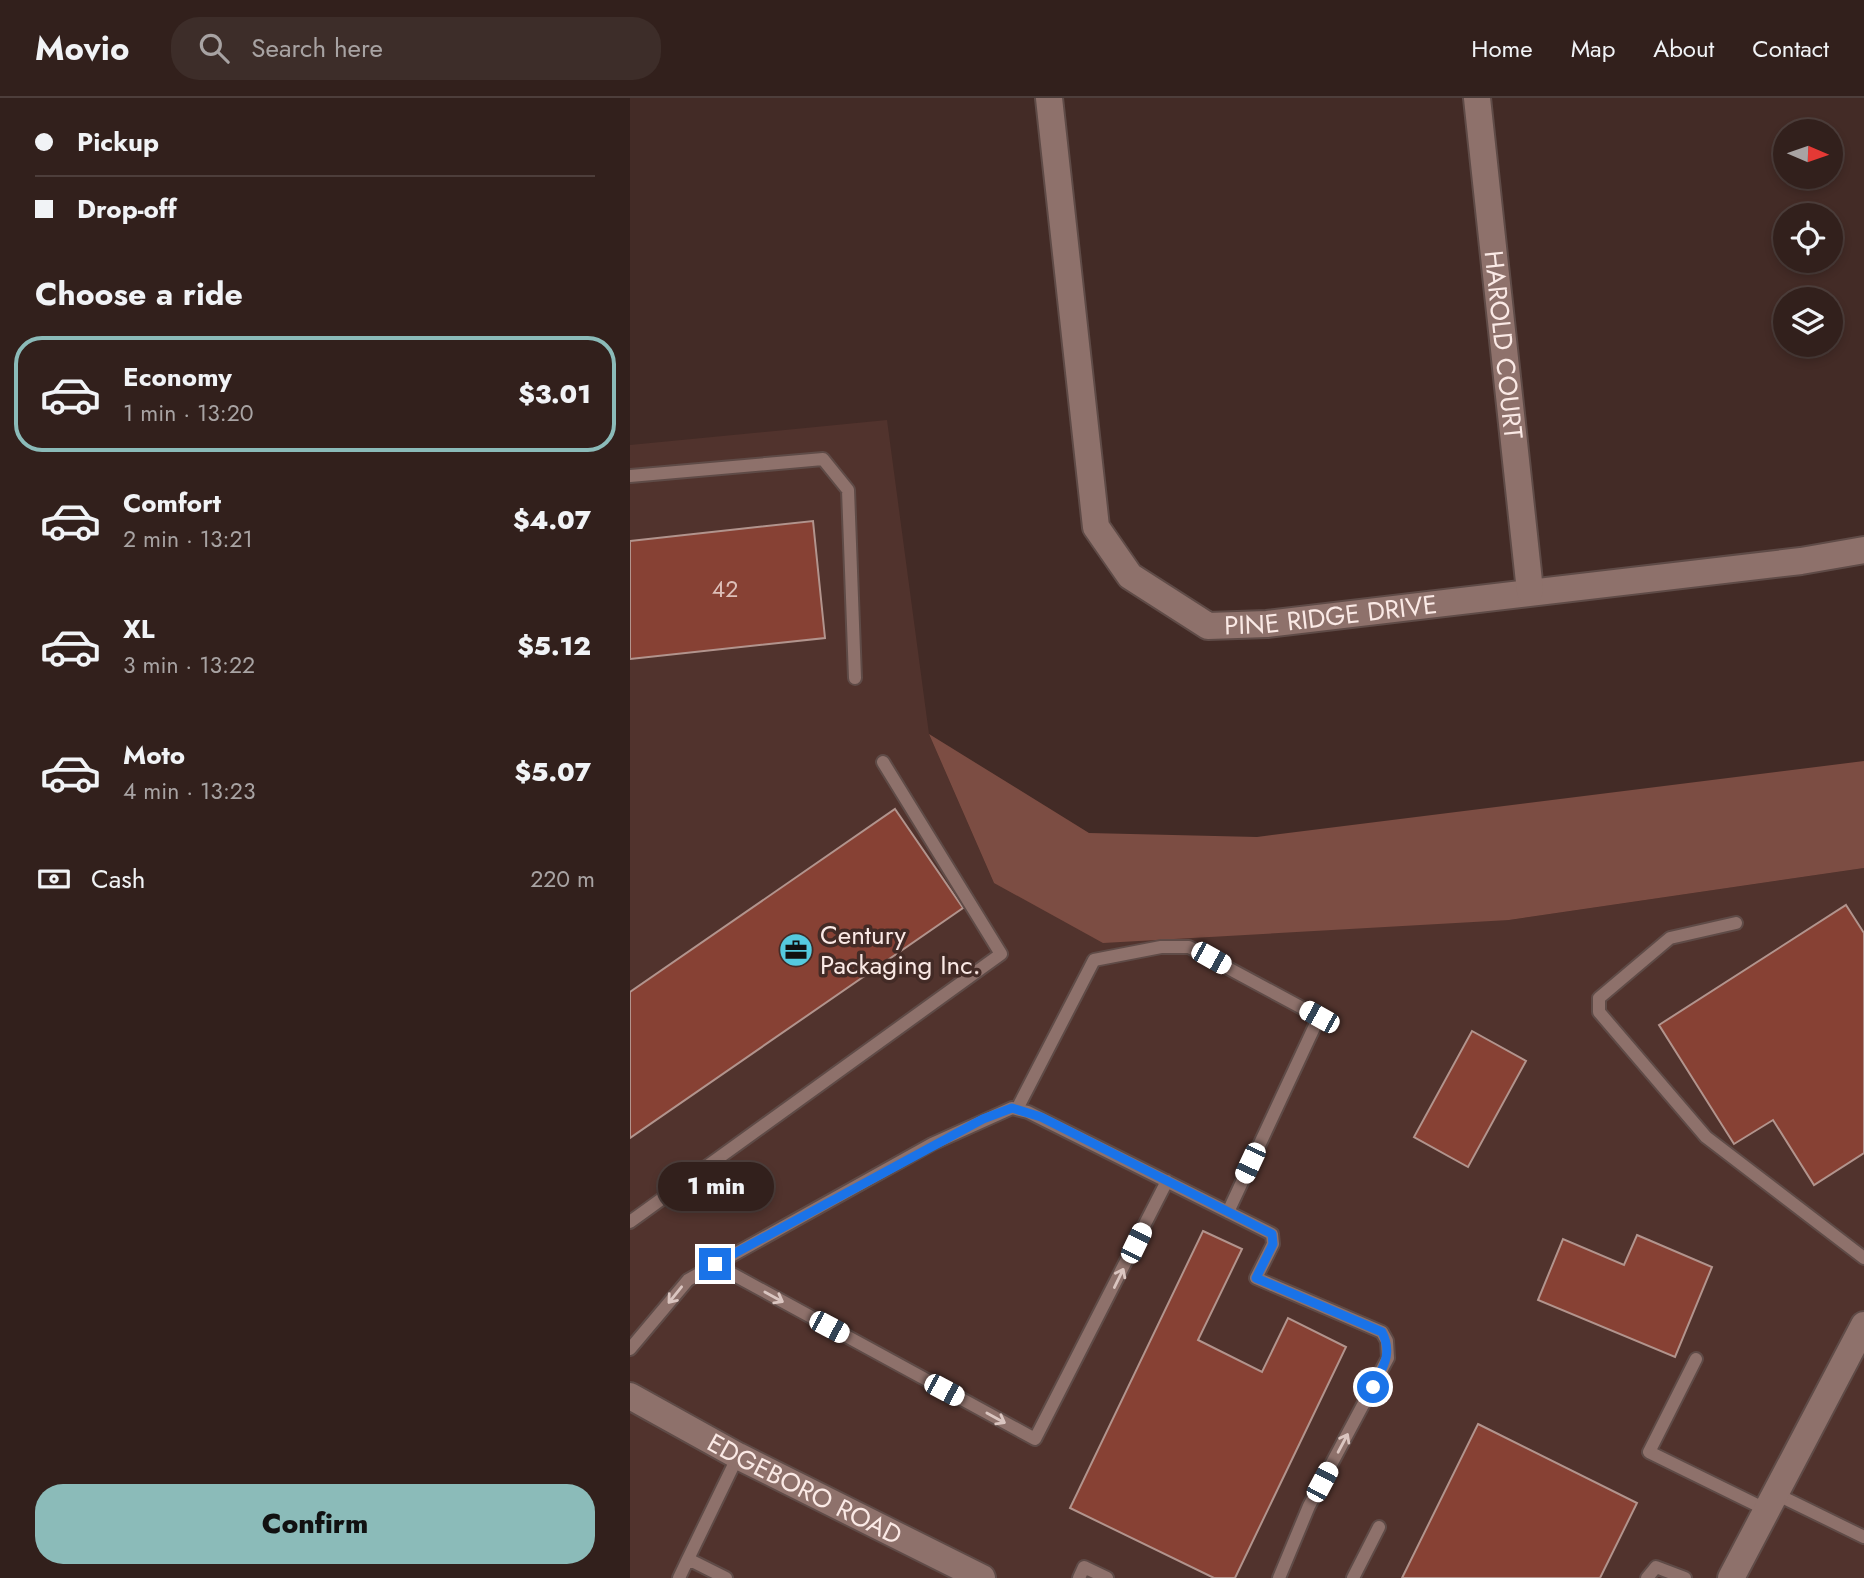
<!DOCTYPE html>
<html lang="en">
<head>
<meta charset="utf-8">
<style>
  :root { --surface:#32201c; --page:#3d2d29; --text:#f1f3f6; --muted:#a8a3a3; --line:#4d3e3b; --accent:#8bbbb9 }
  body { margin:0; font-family:Jost,sans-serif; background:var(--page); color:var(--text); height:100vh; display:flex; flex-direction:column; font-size:26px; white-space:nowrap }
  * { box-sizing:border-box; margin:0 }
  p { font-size:23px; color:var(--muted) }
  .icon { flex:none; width:38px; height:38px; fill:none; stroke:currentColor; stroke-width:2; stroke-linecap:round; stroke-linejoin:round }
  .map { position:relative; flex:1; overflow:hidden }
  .side { display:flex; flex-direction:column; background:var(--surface); width:630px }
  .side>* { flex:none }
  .top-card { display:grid; align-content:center; height:154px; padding:0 35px; background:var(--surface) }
  .needle { width:46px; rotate:92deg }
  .fabs { position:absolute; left:1143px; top:21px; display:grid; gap:14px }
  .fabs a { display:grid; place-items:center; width:70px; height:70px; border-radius:50%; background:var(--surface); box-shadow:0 4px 10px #0003,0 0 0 2px var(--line); font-size:35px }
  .end { position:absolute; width:32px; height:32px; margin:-16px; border:9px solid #1a73e8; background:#fff; box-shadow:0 0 0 4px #fff }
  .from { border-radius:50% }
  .bubble { position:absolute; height:49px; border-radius:24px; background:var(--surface); box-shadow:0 4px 10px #0003,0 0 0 2px var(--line); font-size:23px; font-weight:800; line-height:49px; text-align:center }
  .car { position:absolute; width:21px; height:42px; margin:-21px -10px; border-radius:9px; box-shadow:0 0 5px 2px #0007; background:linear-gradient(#fff 24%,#345 0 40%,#fff 0 76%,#345 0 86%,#fff 0) }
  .top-card b { display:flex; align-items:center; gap:24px; height:66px; font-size:26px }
  .top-card b+b { border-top:2px solid var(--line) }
  .top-card i { width:18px; height:18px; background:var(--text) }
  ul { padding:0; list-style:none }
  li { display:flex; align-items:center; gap:21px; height:116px; margin:0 14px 10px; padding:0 21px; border:4px solid transparent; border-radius:28px }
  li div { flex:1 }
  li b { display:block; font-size:26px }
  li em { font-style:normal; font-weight:800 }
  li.selected { border-color:var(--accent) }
  li>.icon { width:63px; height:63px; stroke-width:1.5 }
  h2 { padding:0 35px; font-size:32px; line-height:84px }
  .pay { display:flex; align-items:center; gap:18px; height:77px; padding:0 35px; font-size:26px }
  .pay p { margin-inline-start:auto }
  .button { display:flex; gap:14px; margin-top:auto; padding:14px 35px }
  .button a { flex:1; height:80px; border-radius:28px; background:var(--accent); color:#111; font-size:28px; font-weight:800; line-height:80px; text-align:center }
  header { display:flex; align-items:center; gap:42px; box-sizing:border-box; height:98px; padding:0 35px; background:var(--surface); border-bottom:2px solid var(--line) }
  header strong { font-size:33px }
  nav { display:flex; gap:38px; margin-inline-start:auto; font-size:24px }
  .search { width:490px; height:63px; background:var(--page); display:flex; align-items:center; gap:18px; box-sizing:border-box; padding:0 24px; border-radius:28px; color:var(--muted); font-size:26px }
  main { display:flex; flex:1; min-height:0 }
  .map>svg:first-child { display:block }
  .built { fill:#51332d }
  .green { fill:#7c4d43 }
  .building { fill:#874134; stroke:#b2948d; stroke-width:2 }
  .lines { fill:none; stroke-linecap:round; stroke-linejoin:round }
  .service-casing { stroke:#5f4b47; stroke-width:16 }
  .minor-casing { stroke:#5f4b47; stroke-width:30 }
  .service { stroke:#8e716b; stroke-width:12 }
  .minor { stroke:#8e716b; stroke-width:26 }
  .oneway { stroke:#dac5c0 }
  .route { stroke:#1a73e8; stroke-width:9 }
  .labels { text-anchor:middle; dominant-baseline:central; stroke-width:7; stroke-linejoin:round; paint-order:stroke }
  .number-label { font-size:23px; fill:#ddbfb9 }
  .street-label { font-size:26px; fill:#fae9e5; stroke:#432b26 }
  .poi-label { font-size:26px; fill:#fae9e5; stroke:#432b26; text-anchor:start }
</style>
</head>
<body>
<header>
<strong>Movio</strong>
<div class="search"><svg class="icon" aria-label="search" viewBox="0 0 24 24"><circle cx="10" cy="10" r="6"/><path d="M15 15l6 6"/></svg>Search here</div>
<nav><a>Home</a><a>Map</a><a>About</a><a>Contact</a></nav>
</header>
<main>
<section class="side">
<div class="top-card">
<b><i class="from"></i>Pickup</b>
<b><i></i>Drop-off</b>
</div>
<h2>Choose a ride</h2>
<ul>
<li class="selected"><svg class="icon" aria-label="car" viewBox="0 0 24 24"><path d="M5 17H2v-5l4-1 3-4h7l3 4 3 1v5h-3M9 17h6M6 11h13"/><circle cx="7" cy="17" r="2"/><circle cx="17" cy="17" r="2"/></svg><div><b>Economy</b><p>1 min · 13:20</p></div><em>$3.01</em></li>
<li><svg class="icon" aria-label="car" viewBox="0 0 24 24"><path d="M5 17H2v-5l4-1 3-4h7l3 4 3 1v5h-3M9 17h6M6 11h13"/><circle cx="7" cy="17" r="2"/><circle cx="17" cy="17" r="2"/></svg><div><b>Comfort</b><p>2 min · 13:21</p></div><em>$4.07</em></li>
<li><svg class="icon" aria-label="car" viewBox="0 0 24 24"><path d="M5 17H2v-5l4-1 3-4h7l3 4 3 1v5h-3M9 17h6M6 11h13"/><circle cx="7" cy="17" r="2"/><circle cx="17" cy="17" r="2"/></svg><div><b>XL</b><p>3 min · 13:22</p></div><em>$5.12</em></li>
<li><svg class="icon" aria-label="car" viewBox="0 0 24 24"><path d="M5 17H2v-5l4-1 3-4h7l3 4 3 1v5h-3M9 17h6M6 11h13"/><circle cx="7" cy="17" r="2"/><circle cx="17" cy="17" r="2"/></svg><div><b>Moto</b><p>4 min · 13:23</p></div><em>$5.07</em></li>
</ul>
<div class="pay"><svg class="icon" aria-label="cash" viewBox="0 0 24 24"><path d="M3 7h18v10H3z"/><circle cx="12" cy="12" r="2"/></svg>Cash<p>220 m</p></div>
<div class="button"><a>Confirm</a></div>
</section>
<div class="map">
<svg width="1234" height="1480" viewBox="0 0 1234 1480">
  <rect width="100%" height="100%" fill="#432b26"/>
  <path class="built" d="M257,322L299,636L364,785L879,822L1234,770V1480H0V347Z"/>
  <path class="green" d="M299,636L459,735L627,739L1234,663V770L879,822L473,845L364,785Z"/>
  <path class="building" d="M183,423L195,540L0,561V443Z
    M265,711L333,810L0,1040V894Z
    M1216,807L1234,835V1055L1184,1087L1143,1022L1104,1046L1029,927Z
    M842,933L896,963L838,1069L784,1039Z
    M573,1133L612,1151L568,1242L632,1274L658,1220L716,1249L605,1480H584L440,1410Z
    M1007,1137L1082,1169L1045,1259L908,1202L933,1141L994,1167Z
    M848,1326L1007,1405L970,1480H772Z"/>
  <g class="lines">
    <g class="service-casing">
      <path id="service" d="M0,378L193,361L218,392L225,580
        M1106,825L1040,840L969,900V914L1076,1039L1234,1160
        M387,1011L464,862L531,849H559L689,919L598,1114
        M0,1124L371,856L253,664
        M84,1166L405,1341L537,1083
        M0,1251L58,1182L302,1046L382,1010L398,1014L642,1136L643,1146L626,1180L752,1234L757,1243L758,1260L679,1408L649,1480
        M1066,1261L1019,1354L1137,1412
        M1146,1396L1234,1439
        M49,1480L58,1461
        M96,1480L58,1461L108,1358
        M449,1480L454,1469L477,1480
        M723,1480L749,1429
        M1017,1480L1026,1469L1055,1480"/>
    </g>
    <g class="minor-casing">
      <g id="minor">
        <path id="s1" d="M419,0L466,429L500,478L578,528L637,526L1171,463L1234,452"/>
        <path id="s2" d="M847,0L900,493"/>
        <path id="s3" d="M0,1298L108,1358L352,1480"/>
        <path d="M1101,1480L1234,1227"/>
      </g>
    </g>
    <use href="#service" class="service"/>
    <use href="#minor" class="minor"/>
  </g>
  <defs><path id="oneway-shaft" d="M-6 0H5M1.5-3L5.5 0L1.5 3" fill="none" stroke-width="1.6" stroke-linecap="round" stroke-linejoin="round" transform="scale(1.75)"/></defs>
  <g class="oneway">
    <use href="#oneway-shaft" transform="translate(489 1180) rotate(-64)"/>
    <use href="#oneway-shaft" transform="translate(45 1197) rotate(129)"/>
    <use href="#oneway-shaft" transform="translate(144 1199) rotate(29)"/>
    <use href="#oneway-shaft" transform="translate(366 1320) rotate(29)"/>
    <use href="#oneway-shaft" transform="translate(713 1345) rotate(-62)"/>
  </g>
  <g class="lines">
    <path class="route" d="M85,1166L353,1021L382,1010L411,1019L642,1136L643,1146L626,1180L752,1234C763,1256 753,1269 743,1289"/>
  </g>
  <defs>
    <g id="office-disc" transform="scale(1.75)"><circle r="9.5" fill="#55cadf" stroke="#432b26"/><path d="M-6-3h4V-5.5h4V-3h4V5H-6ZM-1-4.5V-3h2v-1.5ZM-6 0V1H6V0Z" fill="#111"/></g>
  </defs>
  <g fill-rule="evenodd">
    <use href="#office-disc" x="166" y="852"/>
  </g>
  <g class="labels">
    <g class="number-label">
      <text x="95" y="491">42</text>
    </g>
    <g class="street-label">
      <text stroke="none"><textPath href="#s2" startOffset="248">HAROLD COURT</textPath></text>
      <text stroke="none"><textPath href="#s1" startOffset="707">PINE RIDGE DRIVE</textPath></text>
      <text stroke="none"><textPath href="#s3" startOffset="198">EDGEBORO ROAD</textPath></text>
    </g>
    <g class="poi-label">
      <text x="190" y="837">Century<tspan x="190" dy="30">Packaging Inc.</tspan></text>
    </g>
  </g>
</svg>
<div class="fabs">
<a><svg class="needle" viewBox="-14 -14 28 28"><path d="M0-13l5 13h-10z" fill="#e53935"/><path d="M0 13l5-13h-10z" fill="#a8a3a3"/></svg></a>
<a><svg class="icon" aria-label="locate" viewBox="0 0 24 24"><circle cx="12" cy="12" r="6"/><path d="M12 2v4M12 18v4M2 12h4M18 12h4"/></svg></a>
<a><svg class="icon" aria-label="layers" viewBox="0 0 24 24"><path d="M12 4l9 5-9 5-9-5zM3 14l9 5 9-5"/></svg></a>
</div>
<i class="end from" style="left:743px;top:1289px"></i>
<i class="end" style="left:85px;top:1166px"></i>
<div class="bubble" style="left:28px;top:1064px;width:116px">1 min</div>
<i class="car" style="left:581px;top:860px;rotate:119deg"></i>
<i class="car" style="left:689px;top:919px;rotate:299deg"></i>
<i class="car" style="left:620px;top:1065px;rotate:205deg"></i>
<i class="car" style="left:506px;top:1145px;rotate:26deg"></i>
<i class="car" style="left:199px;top:1229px;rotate:118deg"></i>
<i class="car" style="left:314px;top:1292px;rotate:118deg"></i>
<i class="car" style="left:692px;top:1384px;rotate:28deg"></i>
</div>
</main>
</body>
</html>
